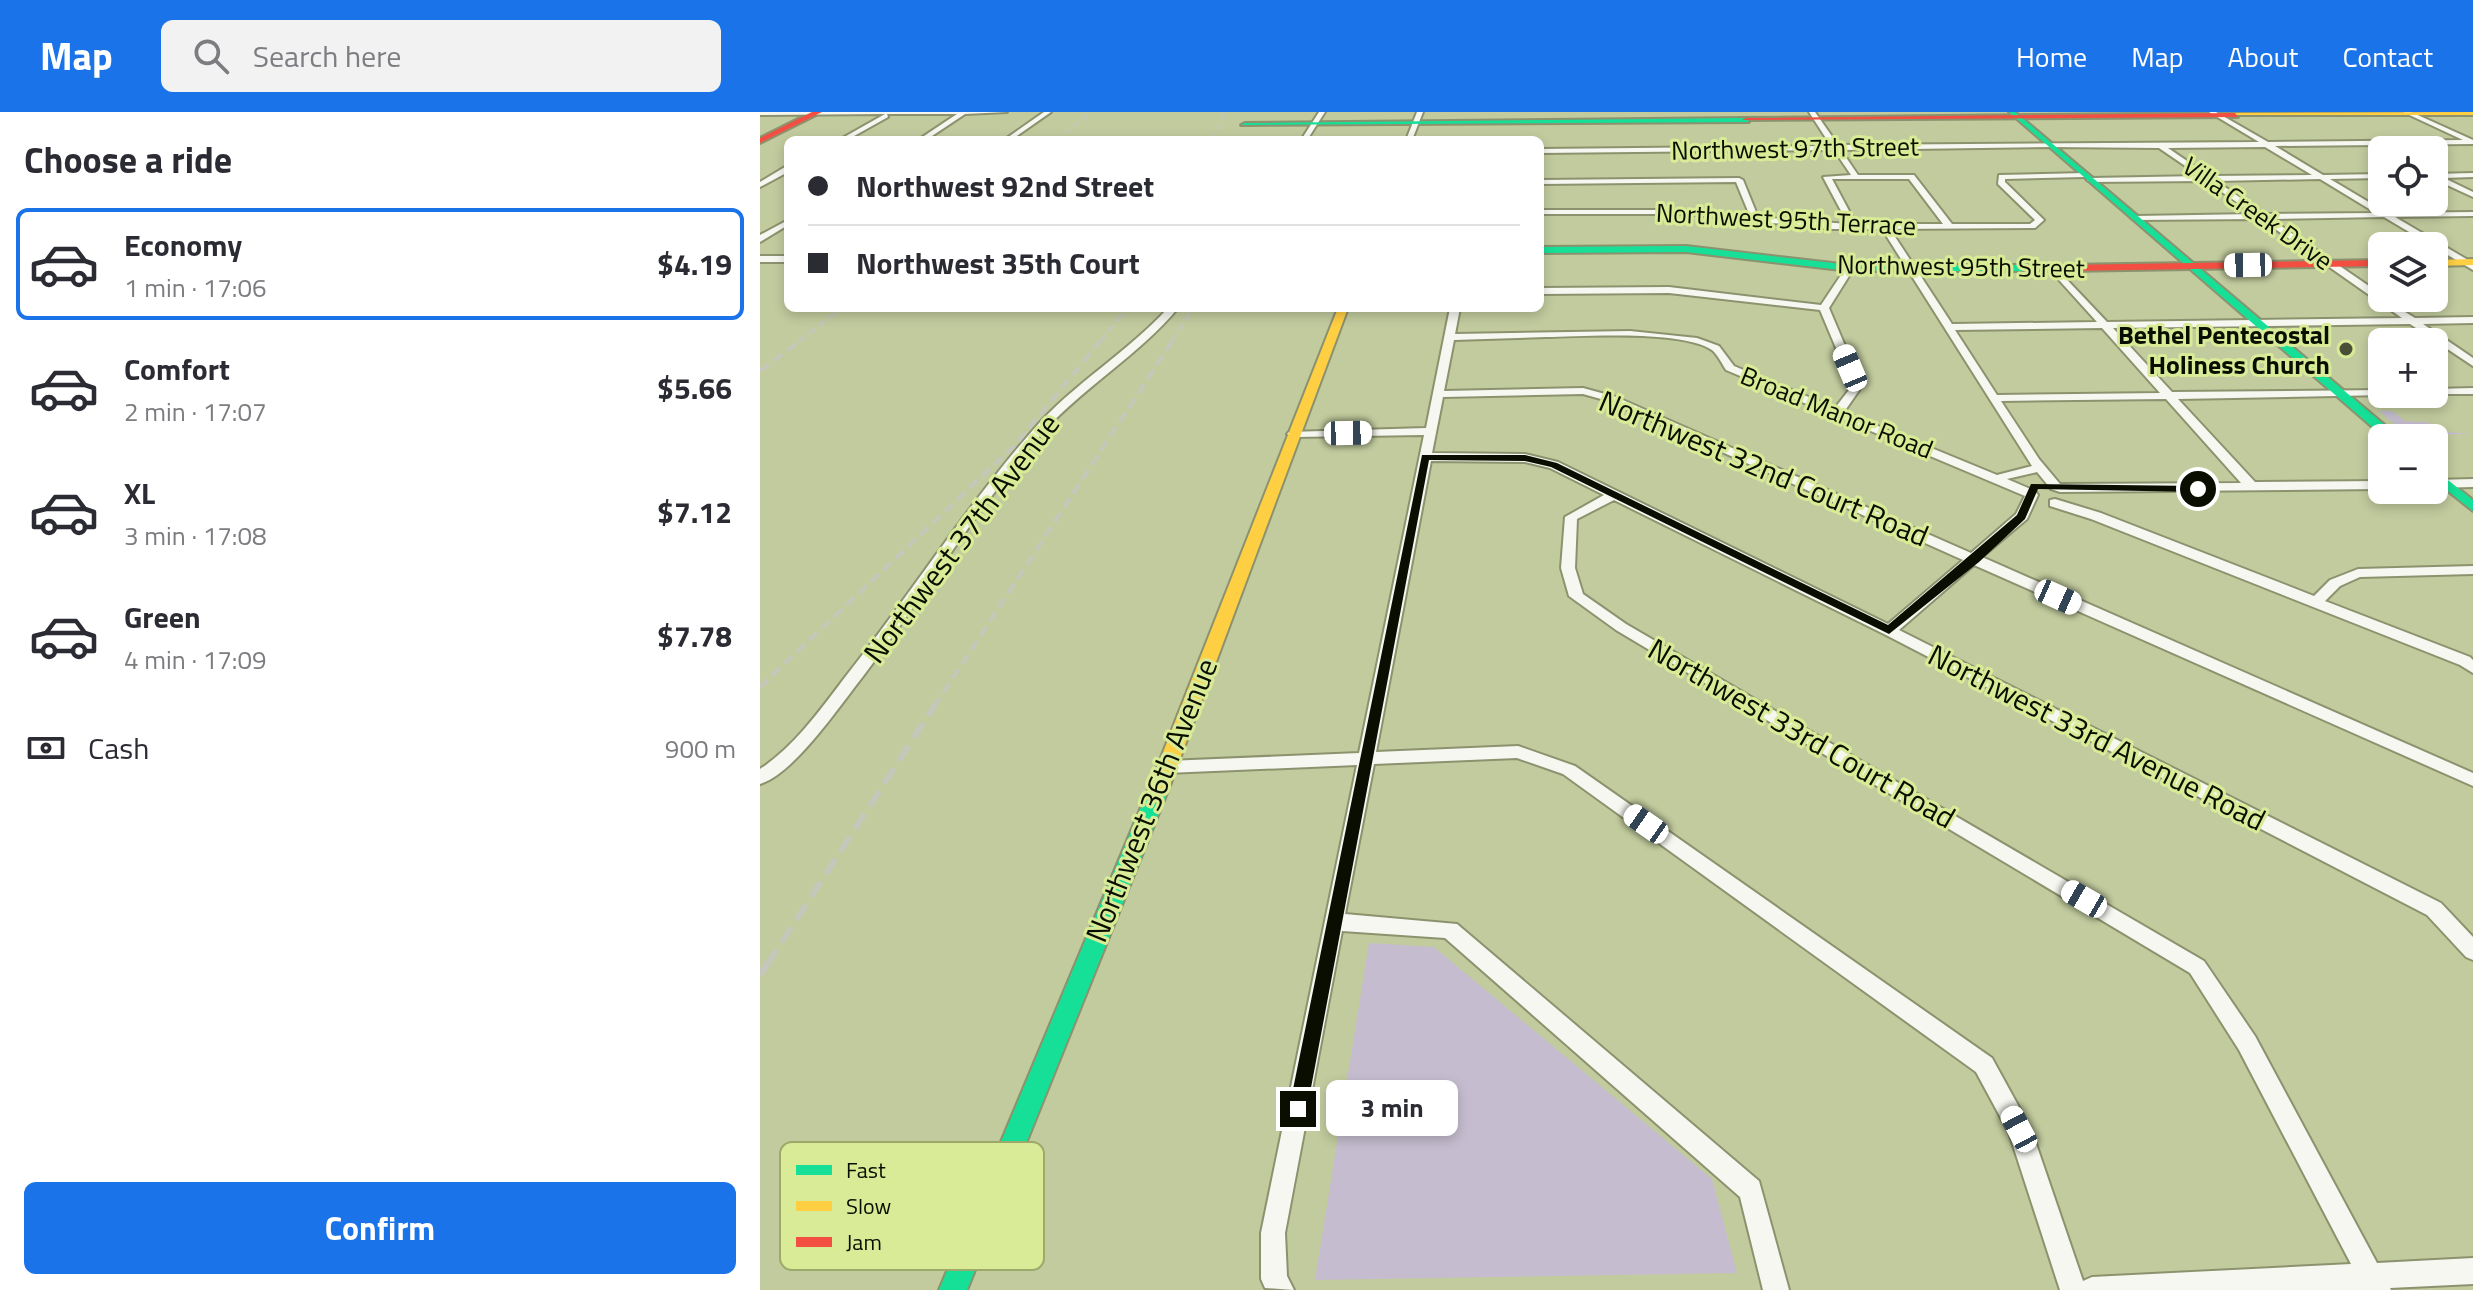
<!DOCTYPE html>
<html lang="en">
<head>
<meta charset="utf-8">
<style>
  :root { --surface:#fff; --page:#f2f2f3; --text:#2b2b33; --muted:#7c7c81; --line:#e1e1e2; --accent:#1a73e8 }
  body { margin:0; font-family:"Titillium Web",sans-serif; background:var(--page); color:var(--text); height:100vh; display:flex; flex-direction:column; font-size:30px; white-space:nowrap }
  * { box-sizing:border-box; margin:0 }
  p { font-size:26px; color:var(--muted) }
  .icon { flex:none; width:44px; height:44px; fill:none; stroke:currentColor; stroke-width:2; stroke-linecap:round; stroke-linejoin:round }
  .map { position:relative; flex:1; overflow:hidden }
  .side { display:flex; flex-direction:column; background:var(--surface); width:760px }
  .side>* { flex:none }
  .hud { position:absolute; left:24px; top:24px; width:760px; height:176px; border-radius:12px; box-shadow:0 4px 12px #0003; display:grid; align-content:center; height:176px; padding:0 24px; background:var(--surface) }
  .controls { position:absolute; left:1608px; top:24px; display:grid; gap:16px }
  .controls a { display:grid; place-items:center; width:80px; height:80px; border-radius:12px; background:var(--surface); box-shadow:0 4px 12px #0003; font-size:40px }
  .end { position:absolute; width:36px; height:36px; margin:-18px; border:10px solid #0a0e00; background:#fff; box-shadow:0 0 0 4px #fff }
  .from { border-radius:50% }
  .bubble { position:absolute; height:56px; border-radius:12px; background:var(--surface); box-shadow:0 4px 12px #0003; font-size:26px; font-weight:700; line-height:56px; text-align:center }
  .car { position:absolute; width:24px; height:48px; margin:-24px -12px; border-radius:10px; box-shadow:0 0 6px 2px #0007; background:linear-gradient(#fff 24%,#345 0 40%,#fff 0 76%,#345 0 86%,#fff 0) }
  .hud b { display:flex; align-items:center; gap:28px; height:76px; font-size:30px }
  .hud b+b { border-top:2px solid var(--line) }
  .hud i { width:20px; height:20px; background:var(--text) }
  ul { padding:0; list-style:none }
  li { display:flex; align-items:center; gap:24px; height:112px; margin:0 16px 12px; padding:0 8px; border:4px solid transparent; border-radius:12px }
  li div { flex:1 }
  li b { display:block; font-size:30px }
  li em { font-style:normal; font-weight:700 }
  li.selected { border-color:var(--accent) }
  li>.icon { width:72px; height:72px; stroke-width:1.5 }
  h2 { padding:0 24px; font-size:36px; line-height:96px }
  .pay { display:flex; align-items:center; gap:20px; height:88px; padding:0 24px; font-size:30px }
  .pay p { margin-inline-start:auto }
  .button { display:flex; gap:16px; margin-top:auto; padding:16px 24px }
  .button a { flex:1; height:92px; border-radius:12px; background:var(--accent); color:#fff; font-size:32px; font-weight:700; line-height:92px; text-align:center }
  header { display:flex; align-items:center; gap:48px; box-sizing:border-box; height:112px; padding:0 40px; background:var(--accent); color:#fff }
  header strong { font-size:38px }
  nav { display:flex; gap:44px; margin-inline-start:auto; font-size:28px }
  .search { width:560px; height:72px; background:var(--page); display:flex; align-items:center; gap:20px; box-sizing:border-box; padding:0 28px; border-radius:12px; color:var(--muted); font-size:30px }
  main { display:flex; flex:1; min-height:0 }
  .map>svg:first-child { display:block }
  .green { fill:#c5bdcf }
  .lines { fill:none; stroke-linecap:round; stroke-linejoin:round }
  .street-casing { stroke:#8c926e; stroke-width:4 }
  .fast-casing { stroke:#8c926e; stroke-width:4 }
  .slow-casing { stroke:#8c926e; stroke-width:4 }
  .jam-casing { stroke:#8c926e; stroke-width:4 }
  .street { fill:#f6f7f0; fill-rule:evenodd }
  .fast { fill:#16e098; fill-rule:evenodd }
  .slow { fill:#ffcf43; fill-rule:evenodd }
  .jam { fill:#f24e42; fill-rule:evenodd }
  .rail-far4 { stroke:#c4c7b9; stroke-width:2; stroke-dasharray:7 4; stroke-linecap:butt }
  .rail-far3 { stroke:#c4c7b9; stroke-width:3; stroke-dasharray:9 4; stroke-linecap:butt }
  .rail-far2 { stroke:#c4c7b9; stroke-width:4; stroke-dasharray:11 6; stroke-linecap:butt }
  .rail-far1 { stroke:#c4c7b9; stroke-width:6; stroke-dasharray:18 9; stroke-linecap:butt }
  .rail { stroke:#c4c7b9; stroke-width:7; stroke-dasharray:23 11; stroke-linecap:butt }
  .route { fill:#0a0e00 }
  .poi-dot { fill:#4a5037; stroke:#daeb98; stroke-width:3 }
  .labels { text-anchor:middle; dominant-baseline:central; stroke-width:6; stroke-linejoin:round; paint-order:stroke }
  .far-street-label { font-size:26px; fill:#0a0e00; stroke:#daeb98 }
  .far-poi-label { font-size:26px; font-weight:bold; fill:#0a0e00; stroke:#daeb98; text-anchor:end }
  .street-label { font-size:30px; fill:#0a0e00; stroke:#daeb98 }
  .key { fill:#daeb98; stroke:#9ca96a; stroke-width:2 }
  .key-label { font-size:22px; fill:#0a0e00 }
</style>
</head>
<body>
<header>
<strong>Map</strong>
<div class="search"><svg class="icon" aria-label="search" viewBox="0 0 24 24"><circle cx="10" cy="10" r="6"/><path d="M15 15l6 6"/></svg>Search here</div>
<nav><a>Home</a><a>Map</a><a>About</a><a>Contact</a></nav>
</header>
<main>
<section class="side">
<h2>Choose a ride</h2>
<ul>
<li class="selected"><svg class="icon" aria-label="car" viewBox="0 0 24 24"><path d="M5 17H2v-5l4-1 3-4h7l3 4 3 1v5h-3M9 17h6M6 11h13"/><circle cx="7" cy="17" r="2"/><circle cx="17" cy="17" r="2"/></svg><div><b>Economy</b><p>1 min · 17:06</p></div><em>$4.19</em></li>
<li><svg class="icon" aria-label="car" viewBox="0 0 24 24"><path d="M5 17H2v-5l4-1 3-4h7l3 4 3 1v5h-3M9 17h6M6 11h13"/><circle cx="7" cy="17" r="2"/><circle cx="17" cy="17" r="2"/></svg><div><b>Comfort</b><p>2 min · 17:07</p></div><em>$5.66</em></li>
<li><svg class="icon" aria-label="car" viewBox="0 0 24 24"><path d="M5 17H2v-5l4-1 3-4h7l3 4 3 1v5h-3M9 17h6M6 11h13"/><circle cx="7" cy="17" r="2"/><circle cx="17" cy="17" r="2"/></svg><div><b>XL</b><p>3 min · 17:08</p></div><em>$7.12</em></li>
<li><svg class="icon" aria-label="car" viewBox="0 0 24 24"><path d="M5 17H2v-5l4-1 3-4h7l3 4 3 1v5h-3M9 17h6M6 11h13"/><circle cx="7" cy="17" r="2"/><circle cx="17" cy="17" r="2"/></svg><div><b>Green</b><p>4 min · 17:09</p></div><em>$7.78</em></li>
</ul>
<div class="pay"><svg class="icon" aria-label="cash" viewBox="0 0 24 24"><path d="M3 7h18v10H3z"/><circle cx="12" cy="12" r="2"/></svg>Cash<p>900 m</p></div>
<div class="button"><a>Confirm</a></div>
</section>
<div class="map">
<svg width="1713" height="1178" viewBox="0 0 1713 1178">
  <rect width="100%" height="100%" fill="#c2cb9e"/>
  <path class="green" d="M1619,299H1632L1645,309L1667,310L1686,320L1713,322L1648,323Z
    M609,831L674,835L952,1067L977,1161L555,1168Z"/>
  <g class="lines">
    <g class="street-casing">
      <path id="street" d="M0,0H247L205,2L166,28H158L197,2H127L128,5L87,28H79L125,2L0,3Z
        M284,0H291L251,28H244Z
        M559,0H565L547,28H541Z
        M657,0H663L652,28H646Z
        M1049,0H1055L1078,33L1499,30L1449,0H1456L1508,30L1703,28L1643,0H1651L1713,28V32L1515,34L1563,63L1622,62V66L1570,67L1627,101L1713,100V104L1635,105L1713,151V158L1624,105L1511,107L1622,183V186L1655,206L1713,205V211L1663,212L1713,246V254L1650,212L1353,216L1412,280L1622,278V282L1626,283L1418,287L1495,370L1622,369V377L1300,380L1291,377L1277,360L1247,367L1275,379L1278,383L1267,407L1222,445L1713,661V674L1214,453L1139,518L1681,791L1713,825V848L1706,845L1667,803L1124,522L854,388L817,407L815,456L823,482L866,512L1444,849L1495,924L1617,1151L1713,1146V1172L1630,1176L1631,1178H1300L1249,1021L1216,960L803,662L757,646L614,652L585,802L697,812L999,1069L1029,1178H1003L980,1085L685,826L582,819L525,1121L527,1164L534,1178L505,1176L501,1167V1121L597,653L407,661L401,659L398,655L401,651L407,649L599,641L664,323L533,325L527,322L529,320L666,316L690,196H700L695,222L870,219L937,226L959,234L974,254L1075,296L1092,274L1060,198L909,181L780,182V176L909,175L1061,193L1087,154L1090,153L1094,156L1069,196L1102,274L1084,300L1237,363L1272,354L1122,117H1071L928,102H780V98H928L990,104L976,70L780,72V68L979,66L983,68L998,105L1088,112L1063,65L1091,63L1074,38L780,41V37L1071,34ZM1289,35L1399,36L1440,64L1331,66L1327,68L1331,70L1446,69L1494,102L1375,104L1371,106L1375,108L1501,107L1642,206L1347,210L1293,153L1289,156L1290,158L1337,210L1192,212L1130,117L1275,116L1284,108L1245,70V67L1325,65L1329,63L1325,61L1239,63L1238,72L1275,108L1270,112H1192L1154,63H1098L1081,38ZM1505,35L1552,63L1449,64L1408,36ZM1072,67H1149L1183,112H1096ZM1560,67L1616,101L1504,102L1456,69ZM1342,216L1400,281L1237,283L1195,218ZM786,225C823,224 923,218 952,238C958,243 962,252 966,258L1265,384L1256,402L1211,441L856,285L823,276L684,279L694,228ZM823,282L848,289L1203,448L1128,512L798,350L765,342L672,341L683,285ZM1406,287L1481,371L1300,372L1279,347L1241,289ZM671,349L765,350L790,356L844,383L805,405L801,456L809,484L856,518L1430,861L1479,938L1591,1152L1332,1165L1323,1169L1271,1017L1232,946L815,654L758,634L616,640Z
        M25,55H28V60L0,75V70Z
        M1713,61V65L1684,66L1713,80V85L1674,67V62Z
        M28,108V113L0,130V123Z
        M0,144H28V150H0Z
        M408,196H418C379,243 325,274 284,319C217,395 165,483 104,563C81,592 34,662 0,672V657C35,634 61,597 86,564C150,483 205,396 273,318C313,272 367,241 408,196Z
        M1713,276V282H1670H1674V277Z
        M1713,367V375L1674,376V368Z
        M1295,387L1341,401L1554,484L1570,468L1598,457L1713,454V462L1600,465L1580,474L1565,489L1710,545L1713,548V561L1700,553L1331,407L1290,394V388Z"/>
    </g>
    <g class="fast-casing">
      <path id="fast" d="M1249,0H1255L1640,326H1625Z
        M986,6L989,10L481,13L485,11Z
        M926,134L1090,153H1303L1308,156L1303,159H1090L926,140L780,141V135Z
        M1674,357L1713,388V399L1674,368Z
        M399,669L406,671L409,676L207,1178H179L389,676L392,671Z"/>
    </g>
    <g class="slow-casing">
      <path id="slow" d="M1713,0V3H1471L1475,1Z
        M1713,147V153L1674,154V148Z
        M578,196H588L409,676L406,681H392L389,676Z"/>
    </g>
    <g class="jam-casing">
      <path id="jam" d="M52,0H62L0,31V26Z
        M1475,1L1478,5L982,8L986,6Z
        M1622,148V154L1303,159L1298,156L1303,153Z"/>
    </g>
    <use href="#street" class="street"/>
    <use href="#fast" class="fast"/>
    <use href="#slow" class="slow"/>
    <use href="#jam" class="jam"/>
    <path class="rail-far4" d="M296,28L332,0
      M453,28L465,0"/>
    <path class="rail-far3" d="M38,230L82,196
      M340,230L367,196
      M411,230L433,196"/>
    <path class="rail-far2" d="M0,259L41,228
      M0,575L256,332L341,228
      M174,595L413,228"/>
    <path class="rail-far1" d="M7,853L175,593"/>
    <path class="rail" d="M0,863L8,851"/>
  </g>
  <path class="route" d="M662,343H765L797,351L1128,513L1257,403L1271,372L1438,374L1443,377L1438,380L1278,377L1265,407L1219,450L1129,522L791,355L765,349L669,348L547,997L538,1006L529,997Z"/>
  <circle class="poi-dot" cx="1586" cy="237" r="8"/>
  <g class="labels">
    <g class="far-street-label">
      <text transform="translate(1035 36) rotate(-1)">Northwest 97th Street</text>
      <text transform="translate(1498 101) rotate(35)">Villa Creek Drive</text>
      <text transform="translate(1026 107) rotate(3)">Northwest 95th Terrace</text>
      <text transform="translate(1201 154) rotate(1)">Northwest 95th Street</text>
      <text transform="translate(1077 300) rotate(22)">Broad Manor Road</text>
    </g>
    <g class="far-poi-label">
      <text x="1570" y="222">Bethel Pentecostal<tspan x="1570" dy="30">Holiness Church</tspan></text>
    </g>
    <g class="street-label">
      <text transform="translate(1004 356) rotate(23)">Northwest 32nd Court Road</text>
      <text transform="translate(201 426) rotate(-53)">Northwest 37th Avenue</text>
      <text transform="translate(1042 621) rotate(30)">Northwest 33rd Court Road</text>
      <text transform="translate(1337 625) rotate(27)">Northwest 33rd Avenue Road</text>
      <text transform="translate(391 688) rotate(-68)">Northwest 36th Avenue</text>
    </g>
  </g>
  <rect x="20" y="1030" width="264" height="128" rx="12" class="key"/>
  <rect x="36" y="1053" width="36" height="10" fill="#16e098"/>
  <rect x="36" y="1089" width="36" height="10" fill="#ffcf43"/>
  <rect x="36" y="1125" width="36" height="10" fill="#f24e42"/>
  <g class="key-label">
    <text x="86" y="1066">Fast</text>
    <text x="86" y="1102">Slow</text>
    <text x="86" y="1138">Jam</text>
  </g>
</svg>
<div class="controls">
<a><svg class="icon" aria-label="locate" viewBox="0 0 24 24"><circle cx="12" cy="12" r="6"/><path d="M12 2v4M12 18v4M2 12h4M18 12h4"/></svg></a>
<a><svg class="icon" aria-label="layers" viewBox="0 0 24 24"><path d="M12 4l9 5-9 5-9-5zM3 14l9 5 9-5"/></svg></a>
<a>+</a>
<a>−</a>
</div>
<i class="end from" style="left:1438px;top:377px"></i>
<i class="end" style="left:538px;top:997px"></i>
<div class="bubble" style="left:566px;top:968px;width:132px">3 min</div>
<i class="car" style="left:1488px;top:153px;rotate:269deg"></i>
<i class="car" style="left:1090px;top:256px;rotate:337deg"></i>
<i class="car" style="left:588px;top:321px;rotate:89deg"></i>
<i class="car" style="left:1298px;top:485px;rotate:114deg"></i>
<i class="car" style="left:886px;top:712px;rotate:305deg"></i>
<i class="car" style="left:1324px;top:787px;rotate:300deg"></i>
<i class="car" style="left:1259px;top:1017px;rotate:332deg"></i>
<div class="hud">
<b><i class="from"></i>Northwest 92nd Street</b>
<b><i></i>Northwest 35th Court</b>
</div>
</div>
</main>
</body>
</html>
